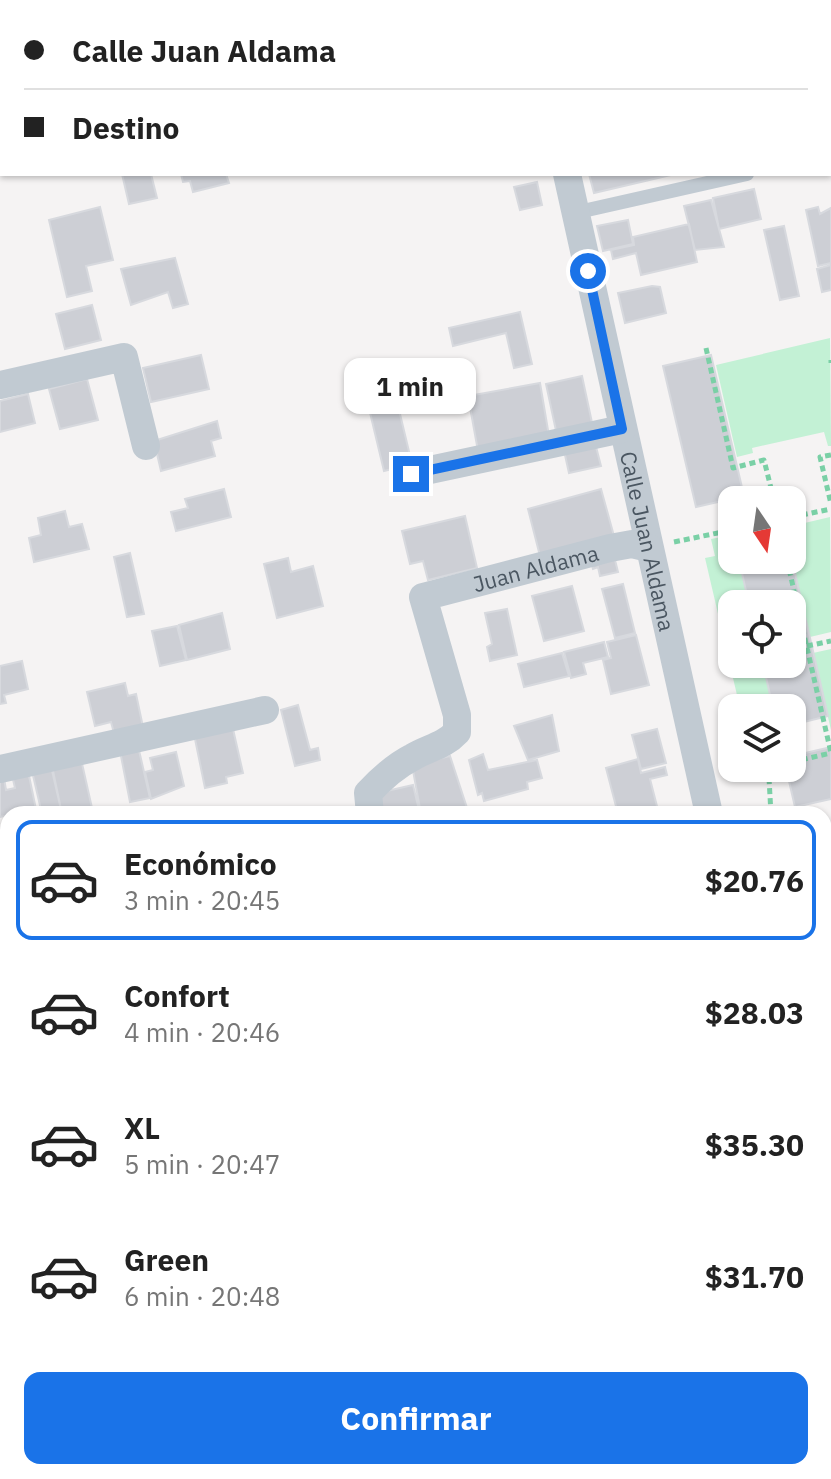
<!DOCTYPE html>
<html lang="es">
<head>
<meta charset="utf-8">
<style>
  :root { --surface:#fff; --page:#f2f2f2; --text:#222; --muted:#767676; --line:#e0e0e0; --accent:#1a73e8 }
  body { margin:0; font-family:"IBM Plex Sans",sans-serif; background:var(--page); color:var(--text); height:100vh; display:flex; flex-direction:column; font-size:30px; white-space:nowrap }
  * { box-sizing:border-box; margin:0 }
  p { font-size:26px; color:var(--muted) }
  .icon { flex:none; width:44px; height:44px; fill:none; stroke:currentColor; stroke-width:2; stroke-linecap:round; stroke-linejoin:round }
  .map { position:relative; flex:1; overflow:hidden }
  .side { position:absolute; left:0px; top:806px; width:832px; height:674px; display:flex; flex-direction:column; background:var(--surface); border-radius:24px 24px 0 0; box-shadow:0 2px 6px #0004 }
  .side>* { flex:none }
  .guide { position:absolute; left:0px; top:0px; width:832px; height:176px; box-shadow:0 2px 6px #0004; display:grid; align-content:center; height:176px; padding:0 24px; background:var(--surface) }
  .needle { width:52px; rotate:167deg }
  .tools { position:absolute; left:718px; top:486px; display:grid; gap:16px }
  .tools a { display:grid; place-items:center; width:88px; height:88px; border-radius:16px; background:var(--surface); box-shadow:0 2px 6px #0004; font-size:40px }
  .end { position:absolute; width:36px; height:36px; margin:-18px; border:10px solid #1a73e8; background:#fff; box-shadow:0 0 0 4px #fff }
  .from { border-radius:50% }
  .bubble { position:absolute; height:56px; border-radius:16px; background:var(--surface); box-shadow:0 2px 6px #0004; font-size:26px; font-weight:700; line-height:56px; text-align:center }
  .guide b { display:flex; align-items:center; gap:28px; height:76px; font-size:30px }
  .guide b+b { border-top:2px solid var(--line) }
  .guide i { width:20px; height:20px; background:var(--text) }
  ul { padding:14px 0 0; list-style:none }
  li { display:flex; align-items:center; gap:24px; height:120px; margin:0 16px 12px; padding:0 8px; border:4px solid transparent; border-radius:16px }
  li div { flex:1 }
  li b { display:block; font-size:30px }
  li em { font-style:normal; font-weight:700 }
  li.current { border-color:var(--accent) }
  li>.icon { width:72px; height:72px; stroke-width:1.5 }
  .button { display:flex; gap:16px; margin-top:auto; padding:16px 24px }
  .button a { flex:1; height:92px; border-radius:16px; background:var(--accent); color:#fff; font-size:32px; font-weight:700; line-height:92px; text-align:center }
  .map>svg:first-child { display:block }
  .green { fill:#c3f1d5 }
  .building { fill:#cdcfd5; stroke:#d7d9de; stroke-width:2 }
  .lines { fill:none; stroke-linecap:round; stroke-linejoin:round }
  .path { stroke:#7ad0a6; stroke-width:5; stroke-dasharray:6 4; stroke-linecap:butt }
  .lane { stroke:#c1cad2; stroke-width:14 }
  .street { stroke:#c1cad2; stroke-width:28 }
  .route { stroke:#1a73e8; stroke-width:10 }
  .labels { text-anchor:middle; dominant-baseline:central; stroke-width:6; stroke-linejoin:round; paint-order:stroke }
  .street-label { font-size:22px; fill:#4a5661; stroke:#fff }
</style>
</head>
<body>
<div class="map">
<svg width="831" height="1479" viewBox="0 0 831 1479">
  <rect width="100%" height="100%" fill="#f5f3f3"/>
  <path class="green" d="M830,338L831,446H828L824,432L752,448L753,453L737,457L716,365Z
    M830,517L831,632L810,637L792,560V526Z
    M732,535V560H739L749,604H732V664H763L773,708H740L705,558L715,556L711,539Z
    M831,649V730L813,653Z
    M831,855V1073L824,1074V856Z"/>
  <path class="building" d="M797,0H831V26L830,2Z
    M122,174H151L157,198L129,204Z
    M181,174H226L229,183L193,192L190,181L183,182Z
    M589,174H675L594,193Z
    M537,182L542,205L520,210L514,187Z
    M754,189L761,219L719,229L713,198Z
    M711,200L724,247L695,250L684,206Z
    M100,207L113,260L86,266L92,291L67,297L49,220Z
    M818,207L820,214L831,208V263L818,266L806,210Z
    M628,220L633,244L603,251L597,226Z
    M689,224L697,262L641,275L636,253L613,259L611,250L634,245L633,237Z
    M784,226L799,296L780,300L764,230Z
    M175,258L188,304L173,308L168,292L131,305L121,269Z
    M831,265V290L822,292L817,269Z
    M652,286L660,287L666,313L625,323L618,293Z
    M92,305L101,340L65,349L56,314Z
    M520,312L532,364L514,368L506,333L453,346L449,328Z
    M201,355L209,389L151,402L143,368Z
    M711,355L744,496L696,507L663,366Z
    M582,376L594,432L558,440L546,384Z
    M87,379L98,420L60,429L49,389Z
    M540,383L549,436L478,451L468,396Z
    M394,389L412,464L384,471L366,396Z
    M28,394L35,423L0,432V401Z
    M217,421L221,438L211,441L215,456L161,471L154,441Z
    M594,439L601,466L569,473L563,446Z
    M224,489L231,517L176,531L171,512L188,508L185,499Z
    M601,489L614,536L540,556L528,509Z
    M65,511L69,527L82,524L89,549L34,562L29,538L41,535L38,518Z
    M465,516L477,568L428,580L423,561L410,564L402,531Z
    M130,553L144,614L127,617L114,557Z
    M614,556L618,572L600,576L598,567L593,569L591,562Z
    M288,558L291,572L313,566L323,606L277,618L264,564Z
    M739,560H792L828,716L792,725V708H773L763,664H792V604H749Z
    M623,584L635,633L615,638L602,589Z
    M572,586L584,631L544,641L532,596Z
    M507,609L517,655L490,661L487,647L492,644L485,613Z
    M222,613L230,649L187,660L179,625Z
    M177,626L186,660L160,666L152,631Z
    M636,635L649,685L611,694L603,660L611,658L607,642Z
    M604,642L608,657L583,663L586,674L571,678L564,652Z
    M562,653L569,676L524,687L518,664Z
    M22,661L28,689L4,695L6,703L0,704V666Z
    M125,683L128,696L136,694L143,727L114,733L111,722L95,726L87,692Z
    M298,705L310,750L318,748L320,760L295,766L281,710Z
    M552,715L559,751L528,760L514,726Z
    M233,729L243,773L226,777L227,783L205,788L194,734Z
    M657,729L666,763L641,769L632,735Z
    M138,746L150,798L130,802L120,751Z
    M831,747V799L795,807L786,768H792V756Z
    M176,752L184,786L151,799L145,772L153,770L150,758Z
    M483,754L488,770L537,760L542,778L527,782L528,789L484,801L482,793L478,795L469,760Z
    M450,756L469,814H421L412,765Z
    M81,759L92,808L62,814L52,766Z
    M638,759L641,773L665,767L667,775L650,779L659,814H618L606,768Z
    M51,766L62,814H42L32,771Z
    M28,771L37,814L21,812L0,817V779L4,778L6,790L15,788L12,775Z
    M413,785L420,814H383L378,793Z
    M8,832V876L0,877V834Z
    M3,896L8,919V945L0,947Z
    M8,947V970L0,972V949Z
    M8,995V1030L0,1032V1012L7,1011L3,996Z
    M8,1030V1052L0,1054V1032Z
    M831,1111V1136L824,1138V1113Z
    M8,1114V1186L0,1188V1115Z
    M831,1138V1193L824,1195V1140Z
    M65,1472H106L108,1478L67,1479Z
    M108,1472H138L140,1479H109Z
    M139,1472H166L168,1479H141Z
    M201,1472H210L212,1479H203Z
    M242,1472L244,1479H213L240,1472Z
    M280,1472H310L311,1479H282Z
    M338,1472H381L383,1478L340,1479Z
    M454,1472L456,1479H415L413,1473Z
    M519,1472L524,1479H504L503,1474Z
    M522,1472H544L546,1479H524Z
    M545,1472H565L566,1479H547Z
    M582,1472H623L625,1479H584Z
    M625,1472H665L667,1479H626Z"/>
  <g class="lines">
    <path class="path" d="M706,348L733,468L764,460L774,500
      M831,360V363
      M831,455L820,457L831,504
      M792,517L831,509
      M674,542L732,530
      M787,560L831,753
      M807,646L831,641
      M792,762L831,753
      M771,814L769,778L778,768"/>
    <path class="lane" d="M830,155H831
      M574,213L747,174"/>
    <g class="street">
      <path d="M527,0L528,2"/>
      <path d="M751,2L761,0"/>
      <path id="s1" d="M567,174L709,814"/>
      <path d="M0,385L124,357L146,446"/>
      <path d="M411,474L622,429"/>
      <path d="M0,769L265,710"/>
      <path id="s2" d="M370,814L368,793C381,779 395,766 413,757C428,748 444,746 457,732V715L423,597L610,548L632,544L649,548"/>
      <path d="M0,887L8,885"/>
      <path d="M0,989L8,987"/>
      <path d="M0,1204L8,1202"/>
      <path d="M824,1221L831,1220"/>
      <path d="M824,1273L831,1271"/>
      <path d="M824,1319L831,1350"/>
      <path d="M0,1321L8,1356"/>
      <path d="M0,1407L8,1405"/>
      <path d="M0,1463L8,1461"/>
      <path d="M32,1472L33,1479"/>
      <path d="M266,1472L268,1479"/>
    </g>
  </g>
  <g class="lines">
    <path class="route" d="M411,474L622,429L588,271"/>
  </g>
  <g class="labels">
    <g class="street-label">
      <text stroke="none"><textPath href="#s1" startOffset="376">Calle Juan Aldama</textPath></text>
      <text stroke="none"><textPath href="#s2" startOffset="386">Juan Aldama</textPath></text>
    </g>
  </g>
</svg>
<div class="tools">
<a><svg class="needle" viewBox="-14 -14 28 28"><path d="M0-13l5 13h-10z" fill="#e53935"/><path d="M0 13l5-13h-10z" fill="#767676"/></svg></a>
<a><svg class="icon" aria-label="locate" viewBox="0 0 24 24"><circle cx="12" cy="12" r="6"/><path d="M12 2v4M12 18v4M2 12h4M18 12h4"/></svg></a>
<a><svg class="icon" aria-label="layers" viewBox="0 0 24 24"><path d="M12 4l9 5-9 5-9-5zM3 14l9 5 9-5"/></svg></a>
</div>
<i class="end from" style="left:588px;top:271px"></i>
<i class="end" style="left:411px;top:474px"></i>
<div class="bubble" style="left:344px;top:358px;width:132px">1 min</div>
<div class="guide">
<b><i class="from"></i>Calle Juan Aldama</b>
<b><i></i>Destino</b>
</div>
<section class="side">
<ul>
<li class="current"><svg class="icon" aria-label="car" viewBox="0 0 24 24"><path d="M5 17H2v-5l4-1 3-4h7l3 4 3 1v5h-3M9 17h6M6 11h13"/><circle cx="7" cy="17" r="2"/><circle cx="17" cy="17" r="2"/></svg><div><b>Económico</b><p>3 min · 20:45</p></div><em>$20.76</em></li>
<li><svg class="icon" aria-label="car" viewBox="0 0 24 24"><path d="M5 17H2v-5l4-1 3-4h7l3 4 3 1v5h-3M9 17h6M6 11h13"/><circle cx="7" cy="17" r="2"/><circle cx="17" cy="17" r="2"/></svg><div><b>Confort</b><p>4 min · 20:46</p></div><em>$28.03</em></li>
<li><svg class="icon" aria-label="car" viewBox="0 0 24 24"><path d="M5 17H2v-5l4-1 3-4h7l3 4 3 1v5h-3M9 17h6M6 11h13"/><circle cx="7" cy="17" r="2"/><circle cx="17" cy="17" r="2"/></svg><div><b>XL</b><p>5 min · 20:47</p></div><em>$35.30</em></li>
<li><svg class="icon" aria-label="car" viewBox="0 0 24 24"><path d="M5 17H2v-5l4-1 3-4h7l3 4 3 1v5h-3M9 17h6M6 11h13"/><circle cx="7" cy="17" r="2"/><circle cx="17" cy="17" r="2"/></svg><div><b>Green</b><p>6 min · 20:48</p></div><em>$31.70</em></li>
</ul>
<div class="button"><a>Confirmar</a></div>
</section>
</div>
</body>
</html>
